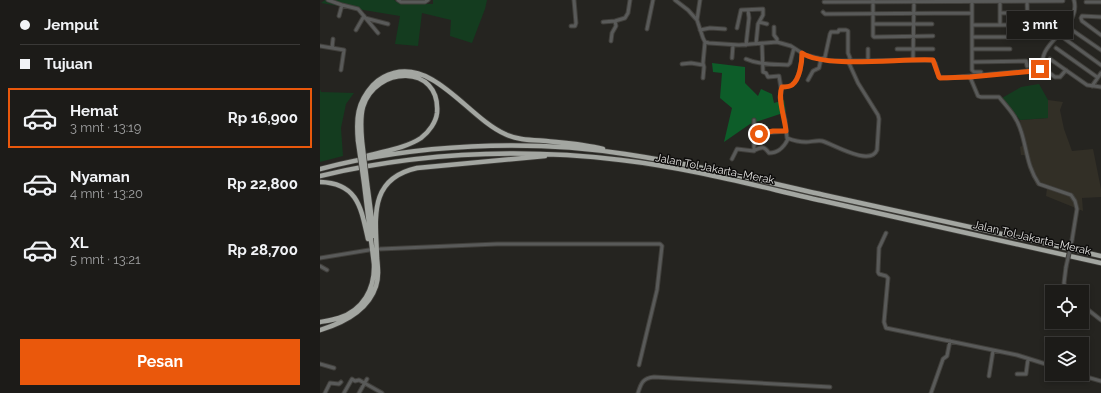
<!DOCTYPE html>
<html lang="id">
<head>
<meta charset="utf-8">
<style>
  :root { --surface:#1c1b18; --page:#292825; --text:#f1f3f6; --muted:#a0a1a2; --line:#3a3937; --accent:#ea580c }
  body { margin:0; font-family:Raleway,sans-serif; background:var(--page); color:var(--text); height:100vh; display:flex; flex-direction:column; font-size:15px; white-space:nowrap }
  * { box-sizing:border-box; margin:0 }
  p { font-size:13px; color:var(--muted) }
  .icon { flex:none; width:22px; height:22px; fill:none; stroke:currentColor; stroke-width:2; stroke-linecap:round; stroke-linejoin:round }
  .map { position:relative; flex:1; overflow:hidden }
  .sheet { display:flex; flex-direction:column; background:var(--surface); width:320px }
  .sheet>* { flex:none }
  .hud { display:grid; align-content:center; height:88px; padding:0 20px; background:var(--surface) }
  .tools { position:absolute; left:725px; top:285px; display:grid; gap:8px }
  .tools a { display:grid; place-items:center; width:44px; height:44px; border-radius:0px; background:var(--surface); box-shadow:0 2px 6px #0003,0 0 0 1px var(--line); font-size:20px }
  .end { position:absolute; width:18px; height:18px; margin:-9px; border:5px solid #ea580c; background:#fff; box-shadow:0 0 0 2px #fff }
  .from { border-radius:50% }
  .bubble { position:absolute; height:28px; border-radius:0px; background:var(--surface); box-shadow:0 2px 6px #0003,0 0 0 1px var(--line); font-size:13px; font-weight:700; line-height:28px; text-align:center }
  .hud b { display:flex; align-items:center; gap:14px; height:38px; font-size:15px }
  .hud b+b { border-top:1px solid var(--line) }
  .hud i { width:10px; height:10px; background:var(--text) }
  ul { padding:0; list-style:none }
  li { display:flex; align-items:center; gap:12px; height:60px; margin:0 8px 6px; padding:0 12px; border:2px solid transparent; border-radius:0px }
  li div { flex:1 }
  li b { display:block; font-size:15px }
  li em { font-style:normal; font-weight:700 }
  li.on { border-color:var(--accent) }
  li>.icon { width:36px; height:36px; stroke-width:1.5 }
  .action { display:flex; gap:8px; margin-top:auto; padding:8px 20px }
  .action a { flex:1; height:46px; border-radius:0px; background:var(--accent); color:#fff; font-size:16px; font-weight:700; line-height:46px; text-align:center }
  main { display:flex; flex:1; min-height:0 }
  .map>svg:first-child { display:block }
  .built { fill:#322f26 }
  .green { fill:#143c1f }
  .forest { fill:#0d5d29 }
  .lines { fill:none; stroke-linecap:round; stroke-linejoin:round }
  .minor-casing { stroke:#403f3b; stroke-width:5 }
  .highway-casing { stroke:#403f3b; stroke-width:6 }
  .minor { stroke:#595a59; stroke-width:3 }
  .highway { stroke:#a3a6a1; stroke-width:4.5 }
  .minor-bridge-casing { stroke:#403f3b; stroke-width:5; stroke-linecap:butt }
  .highway-bridge-casing { stroke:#403f3b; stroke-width:6; stroke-linecap:butt }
  .minor-bridge { stroke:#595a59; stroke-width:3 }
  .highway-bridge { stroke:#a3a6a1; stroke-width:4.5 }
  .route { stroke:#ea580c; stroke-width:5 }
  .labels { text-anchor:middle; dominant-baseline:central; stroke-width:3; stroke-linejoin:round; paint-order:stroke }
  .street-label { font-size:11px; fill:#e4e3e1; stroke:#0e0d0c }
</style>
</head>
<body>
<main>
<section class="sheet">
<div class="hud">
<b><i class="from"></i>Jemput</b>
<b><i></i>Tujuan</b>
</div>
<ul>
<li class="on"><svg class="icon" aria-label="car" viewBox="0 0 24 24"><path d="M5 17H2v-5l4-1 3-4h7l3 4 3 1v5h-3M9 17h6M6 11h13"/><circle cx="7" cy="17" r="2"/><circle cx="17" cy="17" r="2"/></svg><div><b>Hemat</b><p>3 mnt · 13:19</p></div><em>Rp 16,900</em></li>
<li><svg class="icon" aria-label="car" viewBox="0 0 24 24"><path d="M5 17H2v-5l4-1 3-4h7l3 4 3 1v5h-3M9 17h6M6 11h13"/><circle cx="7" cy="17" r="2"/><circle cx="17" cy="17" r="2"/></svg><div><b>Nyaman</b><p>4 mnt · 13:20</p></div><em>Rp 22,800</em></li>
<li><svg class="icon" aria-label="car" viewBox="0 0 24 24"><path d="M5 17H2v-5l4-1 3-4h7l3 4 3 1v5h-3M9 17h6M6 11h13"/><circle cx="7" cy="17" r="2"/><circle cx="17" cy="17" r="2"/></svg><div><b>XL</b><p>5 mnt · 13:21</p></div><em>Rp 28,700</em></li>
</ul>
<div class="action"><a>Pesan</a></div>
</section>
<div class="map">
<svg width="781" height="393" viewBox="0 0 781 393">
  <rect width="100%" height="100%" fill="#252420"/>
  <path class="built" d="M728,100L743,102L740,110L744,129L752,151L773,149L781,189V197L762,198L763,211L726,196L727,188L716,185L706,155H701L700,147L704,145L700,120L728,118Z"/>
  <path class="green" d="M5,0H74L81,4H113V0H167L165,9L152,43L130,36L131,20L102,13L98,46L75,44L80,16L1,3Z
    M719,84L728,100V118L700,120L682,98L701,87Z
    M0,89L1,92L34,93L26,104L21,128L23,156L0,162Z"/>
  <path class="forest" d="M392,63L425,67V83L438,96L441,89L452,94L454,103L464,100L466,112L430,124L404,142L412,108L400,98L402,73L393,72Z"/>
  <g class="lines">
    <g class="minor-casing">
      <path id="minor" d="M8,0L22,5L38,9L58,33
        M78,0L81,2H105L108,0
        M355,0L368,10L377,20L383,38L385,42L389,43L419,45L457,42L471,46L485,55L510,61L612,60L615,63L619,77L627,78L719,70C722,65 722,58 725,52C734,34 760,23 754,0
        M553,0V36L554,37L613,36
        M652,0V70L654,72H661
        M707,1L708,37
        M504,2L743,1
        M680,2V25
        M766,2H781
        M503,12L505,14L652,13
        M680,13H746
        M19,16L22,5
        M781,17L762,16L761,18L762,21L781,35
        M45,18L68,24
        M377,20L380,0
        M283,22L295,21L305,18L308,13L310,0
        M439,22L447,24
        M553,24H612
        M652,25H733
        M251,26H255L256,23L254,0
        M454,27V35L457,39V42
        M417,28L421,10L443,9V15L438,24L436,44
        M327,29L333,0
        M36,30L44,16
        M380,30L390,28L405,29
        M752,30L781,50
        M652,37H733
        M745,39L781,65
        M291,41L292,33L296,26L295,21
        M442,44L443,72L446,73L448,77L459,76L461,88
        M426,45L429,18L428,10
        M0,46L24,50L21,70
        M12,48L13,39
        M736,48L777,77
        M577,49H613
        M652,49H690
        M482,53C482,62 480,79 472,85C469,87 465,87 462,87L460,98L465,120L467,138C472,140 480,142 486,142C491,142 497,140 502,141C513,144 550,167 557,150L559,119L558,115L538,83L528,61
        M412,58L413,45
        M426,59C439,65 454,64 468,65L470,63L474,48
        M593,59L594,0
        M730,59L767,85L781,87
        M548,61V49
        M652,62L706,61L707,66
        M362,64L371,63L383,65
        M724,69L735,77H740L746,70
        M650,77L658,96L661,97H679C688,108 697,117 701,131C707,149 707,167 719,184L751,195L755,201L757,209L752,240
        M383,78L384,67L383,63L385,42
        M488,80L493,71L499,68L501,59L505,57L510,34L511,32H518L519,30H526L528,31V53L530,58L529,61
        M772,86L781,73
        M434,134V120
        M435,150C442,147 444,146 449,153C459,153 464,147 468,139
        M412,159L417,149L434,151V134L466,131
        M566,233L559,248L558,272L559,274L566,276L568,278L564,322L566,328L697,355L732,366
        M60,249L177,244H340L342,246L337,290L319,365
        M0,258L49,250
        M0,266L7,270
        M746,267L744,283L747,292
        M762,305L781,320
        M0,364L14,368
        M697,374H706L708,359
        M756,374L781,381
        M669,376L673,351
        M5,393L10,383L19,384L21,382
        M24,393L32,379L35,381L39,380L62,393
        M39,393L47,379
        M318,393C321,383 323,378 334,377L510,387
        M611,393L623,359L627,356L630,341"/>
    </g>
    <g class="highway-casing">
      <path id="highway" d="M38,141C36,118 37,103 53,85C59,79 66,75 74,73C116,62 149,118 185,134C197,140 212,140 226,141C246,143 264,144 283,149
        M42,141C41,130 40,118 43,107C55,66 121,63 117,113C116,122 109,132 101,138C86,148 64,151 47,156
        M0,169C94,144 209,139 305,154C372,164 438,180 504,195C597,215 689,235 781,256
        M0,176C101,152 199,148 301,160C371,168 440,187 508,202C599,222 690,243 781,263
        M0,182C38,183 41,208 48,239
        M47,183L54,236
        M0,322C6,321 13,320 19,318C43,310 55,289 54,264L44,183
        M0,330C23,323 48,311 56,286C59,277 58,268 57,258C56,220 47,179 97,168L225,156"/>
    </g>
    <use href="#minor" class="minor"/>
    <use href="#highway" class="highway"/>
    <g class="minor-bridge-casing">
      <path id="minor-bridge" d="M746,267L752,240"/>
    </g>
    <g class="highway-bridge-casing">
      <path id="highway-bridge" d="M38,141L44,183
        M42,141L47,183"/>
    </g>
    <use href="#minor-bridge" class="minor-bridge"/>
    <use href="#highway-bridge" class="highway-bridge"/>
  </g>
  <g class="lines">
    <path class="route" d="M439,134L453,131H466C465,119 457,97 462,87C465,87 469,87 472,85C480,79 482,62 482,53C506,69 582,58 613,60L619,77L620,78L650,77L714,71L720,69"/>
  </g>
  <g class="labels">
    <g class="street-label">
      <text transform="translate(395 169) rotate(11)">Jalan Tol Jakarta–Merak</text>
      <text transform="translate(712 238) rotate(13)">Jalan Tol Jakarta–Merak</text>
    </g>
  </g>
</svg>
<div class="tools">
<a><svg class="icon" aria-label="locate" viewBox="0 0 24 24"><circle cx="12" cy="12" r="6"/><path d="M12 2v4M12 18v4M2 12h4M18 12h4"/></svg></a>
<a><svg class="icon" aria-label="layers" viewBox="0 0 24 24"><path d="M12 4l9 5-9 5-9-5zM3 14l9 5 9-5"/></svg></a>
</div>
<i class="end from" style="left:439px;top:134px"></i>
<i class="end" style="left:720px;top:69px"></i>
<div class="bubble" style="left:687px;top:11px;width:66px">3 mnt</div>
</div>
</main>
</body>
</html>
